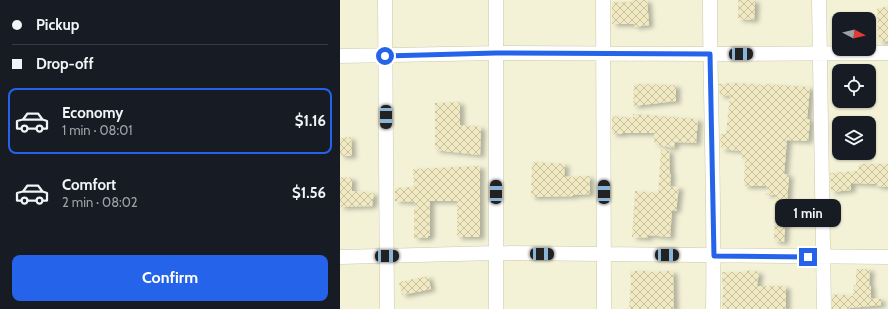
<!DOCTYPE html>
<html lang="en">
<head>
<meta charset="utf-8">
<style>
  :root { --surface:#171b24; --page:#20242c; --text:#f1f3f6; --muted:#9ea1a6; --line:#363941; --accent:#2563eb }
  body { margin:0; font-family:Cabin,sans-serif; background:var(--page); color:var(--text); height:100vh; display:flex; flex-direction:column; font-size:15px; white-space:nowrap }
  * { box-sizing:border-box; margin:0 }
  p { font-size:13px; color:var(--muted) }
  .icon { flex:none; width:22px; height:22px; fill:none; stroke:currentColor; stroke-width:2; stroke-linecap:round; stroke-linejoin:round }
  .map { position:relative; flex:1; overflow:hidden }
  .drawer { display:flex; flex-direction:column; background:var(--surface); width:340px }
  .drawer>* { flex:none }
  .guide { display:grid; align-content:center; height:88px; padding:0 12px; background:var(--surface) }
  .needle { width:26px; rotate:97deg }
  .controls { position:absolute; left:492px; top:12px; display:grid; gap:8px }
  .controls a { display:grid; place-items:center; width:44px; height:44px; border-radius:8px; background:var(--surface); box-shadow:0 1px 3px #0004; font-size:20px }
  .end { position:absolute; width:18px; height:18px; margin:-9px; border:5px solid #2563eb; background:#fff; box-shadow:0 0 0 2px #fff }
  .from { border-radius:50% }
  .bubble { position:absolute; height:28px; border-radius:8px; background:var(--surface); box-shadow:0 1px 3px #0004; font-size:13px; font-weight:700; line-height:28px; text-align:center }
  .car { position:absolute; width:12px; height:24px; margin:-12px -6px; border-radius:5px; box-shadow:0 0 3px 1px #0007; background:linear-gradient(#222 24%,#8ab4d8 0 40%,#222 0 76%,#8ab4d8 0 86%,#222 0) }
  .guide b { display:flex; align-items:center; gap:14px; height:38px; font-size:15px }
  .guide b+b { border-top:1px solid var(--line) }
  .guide i { width:10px; height:10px; background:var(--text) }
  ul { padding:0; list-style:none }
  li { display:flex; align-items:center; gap:12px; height:66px; margin:0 8px 6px; padding:0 4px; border:2px solid transparent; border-radius:8px }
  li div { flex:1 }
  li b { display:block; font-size:15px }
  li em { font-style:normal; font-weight:700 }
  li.on { border-color:var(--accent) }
  li>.icon { width:36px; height:36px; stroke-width:1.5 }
  .action { display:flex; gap:8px; margin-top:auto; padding:8px 12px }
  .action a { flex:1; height:46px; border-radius:8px; background:var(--accent); color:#fff; font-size:16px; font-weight:700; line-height:46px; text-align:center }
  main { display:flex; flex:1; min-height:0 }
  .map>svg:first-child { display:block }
  .residential { fill:#f3f2d7; fill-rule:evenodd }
  .building { fill:url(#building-cross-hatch); filter:url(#shadow) }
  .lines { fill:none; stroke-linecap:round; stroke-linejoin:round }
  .street-casing { stroke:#cbc8ac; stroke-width:15 }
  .street { stroke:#fff; stroke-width:14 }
  .route { stroke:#2563eb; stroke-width:5 }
</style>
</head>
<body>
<main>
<section class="drawer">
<div class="guide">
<b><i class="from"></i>Pickup</b>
<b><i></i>Drop-off</b>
</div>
<ul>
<li class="on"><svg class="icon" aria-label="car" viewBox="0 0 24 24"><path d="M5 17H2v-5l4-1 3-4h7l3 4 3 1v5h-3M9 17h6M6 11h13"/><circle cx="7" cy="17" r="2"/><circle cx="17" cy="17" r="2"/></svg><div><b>Economy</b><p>1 min · 08:01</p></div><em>$1.16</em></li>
<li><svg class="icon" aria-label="car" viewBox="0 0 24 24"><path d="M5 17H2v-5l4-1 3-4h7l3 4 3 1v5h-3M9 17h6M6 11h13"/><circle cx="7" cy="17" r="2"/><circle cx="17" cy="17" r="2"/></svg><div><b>Comfort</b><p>2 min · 08:02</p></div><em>$1.56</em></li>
</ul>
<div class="action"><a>Confirm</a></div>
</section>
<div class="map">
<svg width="548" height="309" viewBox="0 0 548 309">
  <defs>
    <pattern id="building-cross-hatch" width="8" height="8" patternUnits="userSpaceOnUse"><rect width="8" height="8" fill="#f0e9c1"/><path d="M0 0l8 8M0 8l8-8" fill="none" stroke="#c7c19f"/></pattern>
    <filter id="shadow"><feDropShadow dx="4.5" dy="2.5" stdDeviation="2" flood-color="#0004"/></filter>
  </defs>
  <rect width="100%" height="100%" fill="#fbfce9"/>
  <path class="residential" d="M0,0H548V309H0ZM499,19H529V49H499ZM499,71H529V101H499ZM499,123H529V153H499Z"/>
  <path class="building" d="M292,0H307L309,25L294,27V24H272V2H292Z
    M398,0H415L414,20L398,19Z
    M548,7V41L539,42L537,8Z
    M394,83L424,85V84L470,87L467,119L470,120L468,141L447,140L444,174L449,175L444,242L434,241L435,195H426L427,186H404L405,159H402L401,151L381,149L380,134H386L390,95L380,96L379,84Z
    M294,84L336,85V101L293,106Z
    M120,102V125L141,127L140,155L95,150V103Z
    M293,114L358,119L356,143L335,142L334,148L318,145V143H314V133H282V134H272V116L293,118Z
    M11,137L12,156H0V138Z
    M321,150H329L330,173H331L330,186L339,187L336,211L332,210L330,237L308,235V238L292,237L295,191L318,193Z
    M192,162L225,164L224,177L250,176V194L233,195V196L191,197Z
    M519,164H548V187L536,186V184L511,183V190L491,192L490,173L518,171Z
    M140,166V237H117V201H90V236H88V238H74V202L55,201V188L74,187L73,169Z
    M0,177L12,178V191L34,193L32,206L0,207Z
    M516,269H530L529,285H531V298L541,299V305L510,308V309H492V294L513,296L514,285H516Z
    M407,270L419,272L417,286H446V309H382L383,285H382V272H407Z
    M290,271H308V272L333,271L334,309H289L291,282Z
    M88,276L91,289L62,295L59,282Z"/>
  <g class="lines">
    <g class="street-casing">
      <path id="street" d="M45,0L47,309
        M156,0V309
        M263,0L264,309
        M370,0C370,103 375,206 373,309
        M479,0L484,309
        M0,56L157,53L370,54L548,53
        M0,257L156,253L548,257"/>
    </g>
    <use href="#street" class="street"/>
  </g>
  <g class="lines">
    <path class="route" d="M45,56L156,53L370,54L374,256L468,257"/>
  </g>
</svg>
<div class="controls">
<a><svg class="needle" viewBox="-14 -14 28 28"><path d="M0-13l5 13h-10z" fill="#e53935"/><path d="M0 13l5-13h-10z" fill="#9ea1a6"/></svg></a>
<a><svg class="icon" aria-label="locate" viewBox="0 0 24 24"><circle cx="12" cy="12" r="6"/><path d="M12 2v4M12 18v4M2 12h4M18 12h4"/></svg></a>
<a><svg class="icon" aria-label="layers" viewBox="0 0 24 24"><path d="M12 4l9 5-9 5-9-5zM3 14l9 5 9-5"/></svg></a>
</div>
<i class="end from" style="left:45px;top:56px"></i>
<i class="end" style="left:468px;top:257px"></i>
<div class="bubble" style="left:435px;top:199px;width:66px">1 min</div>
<i class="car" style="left:401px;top:54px;rotate:89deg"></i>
<i class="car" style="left:46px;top:117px;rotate:180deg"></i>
<i class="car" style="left:156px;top:192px;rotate:0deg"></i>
<i class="car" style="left:264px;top:192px;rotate:0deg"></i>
<i class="car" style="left:202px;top:254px;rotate:91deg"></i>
<i class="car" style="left:327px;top:255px;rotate:91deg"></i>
<i class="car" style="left:47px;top:256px;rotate:89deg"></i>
</div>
</main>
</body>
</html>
